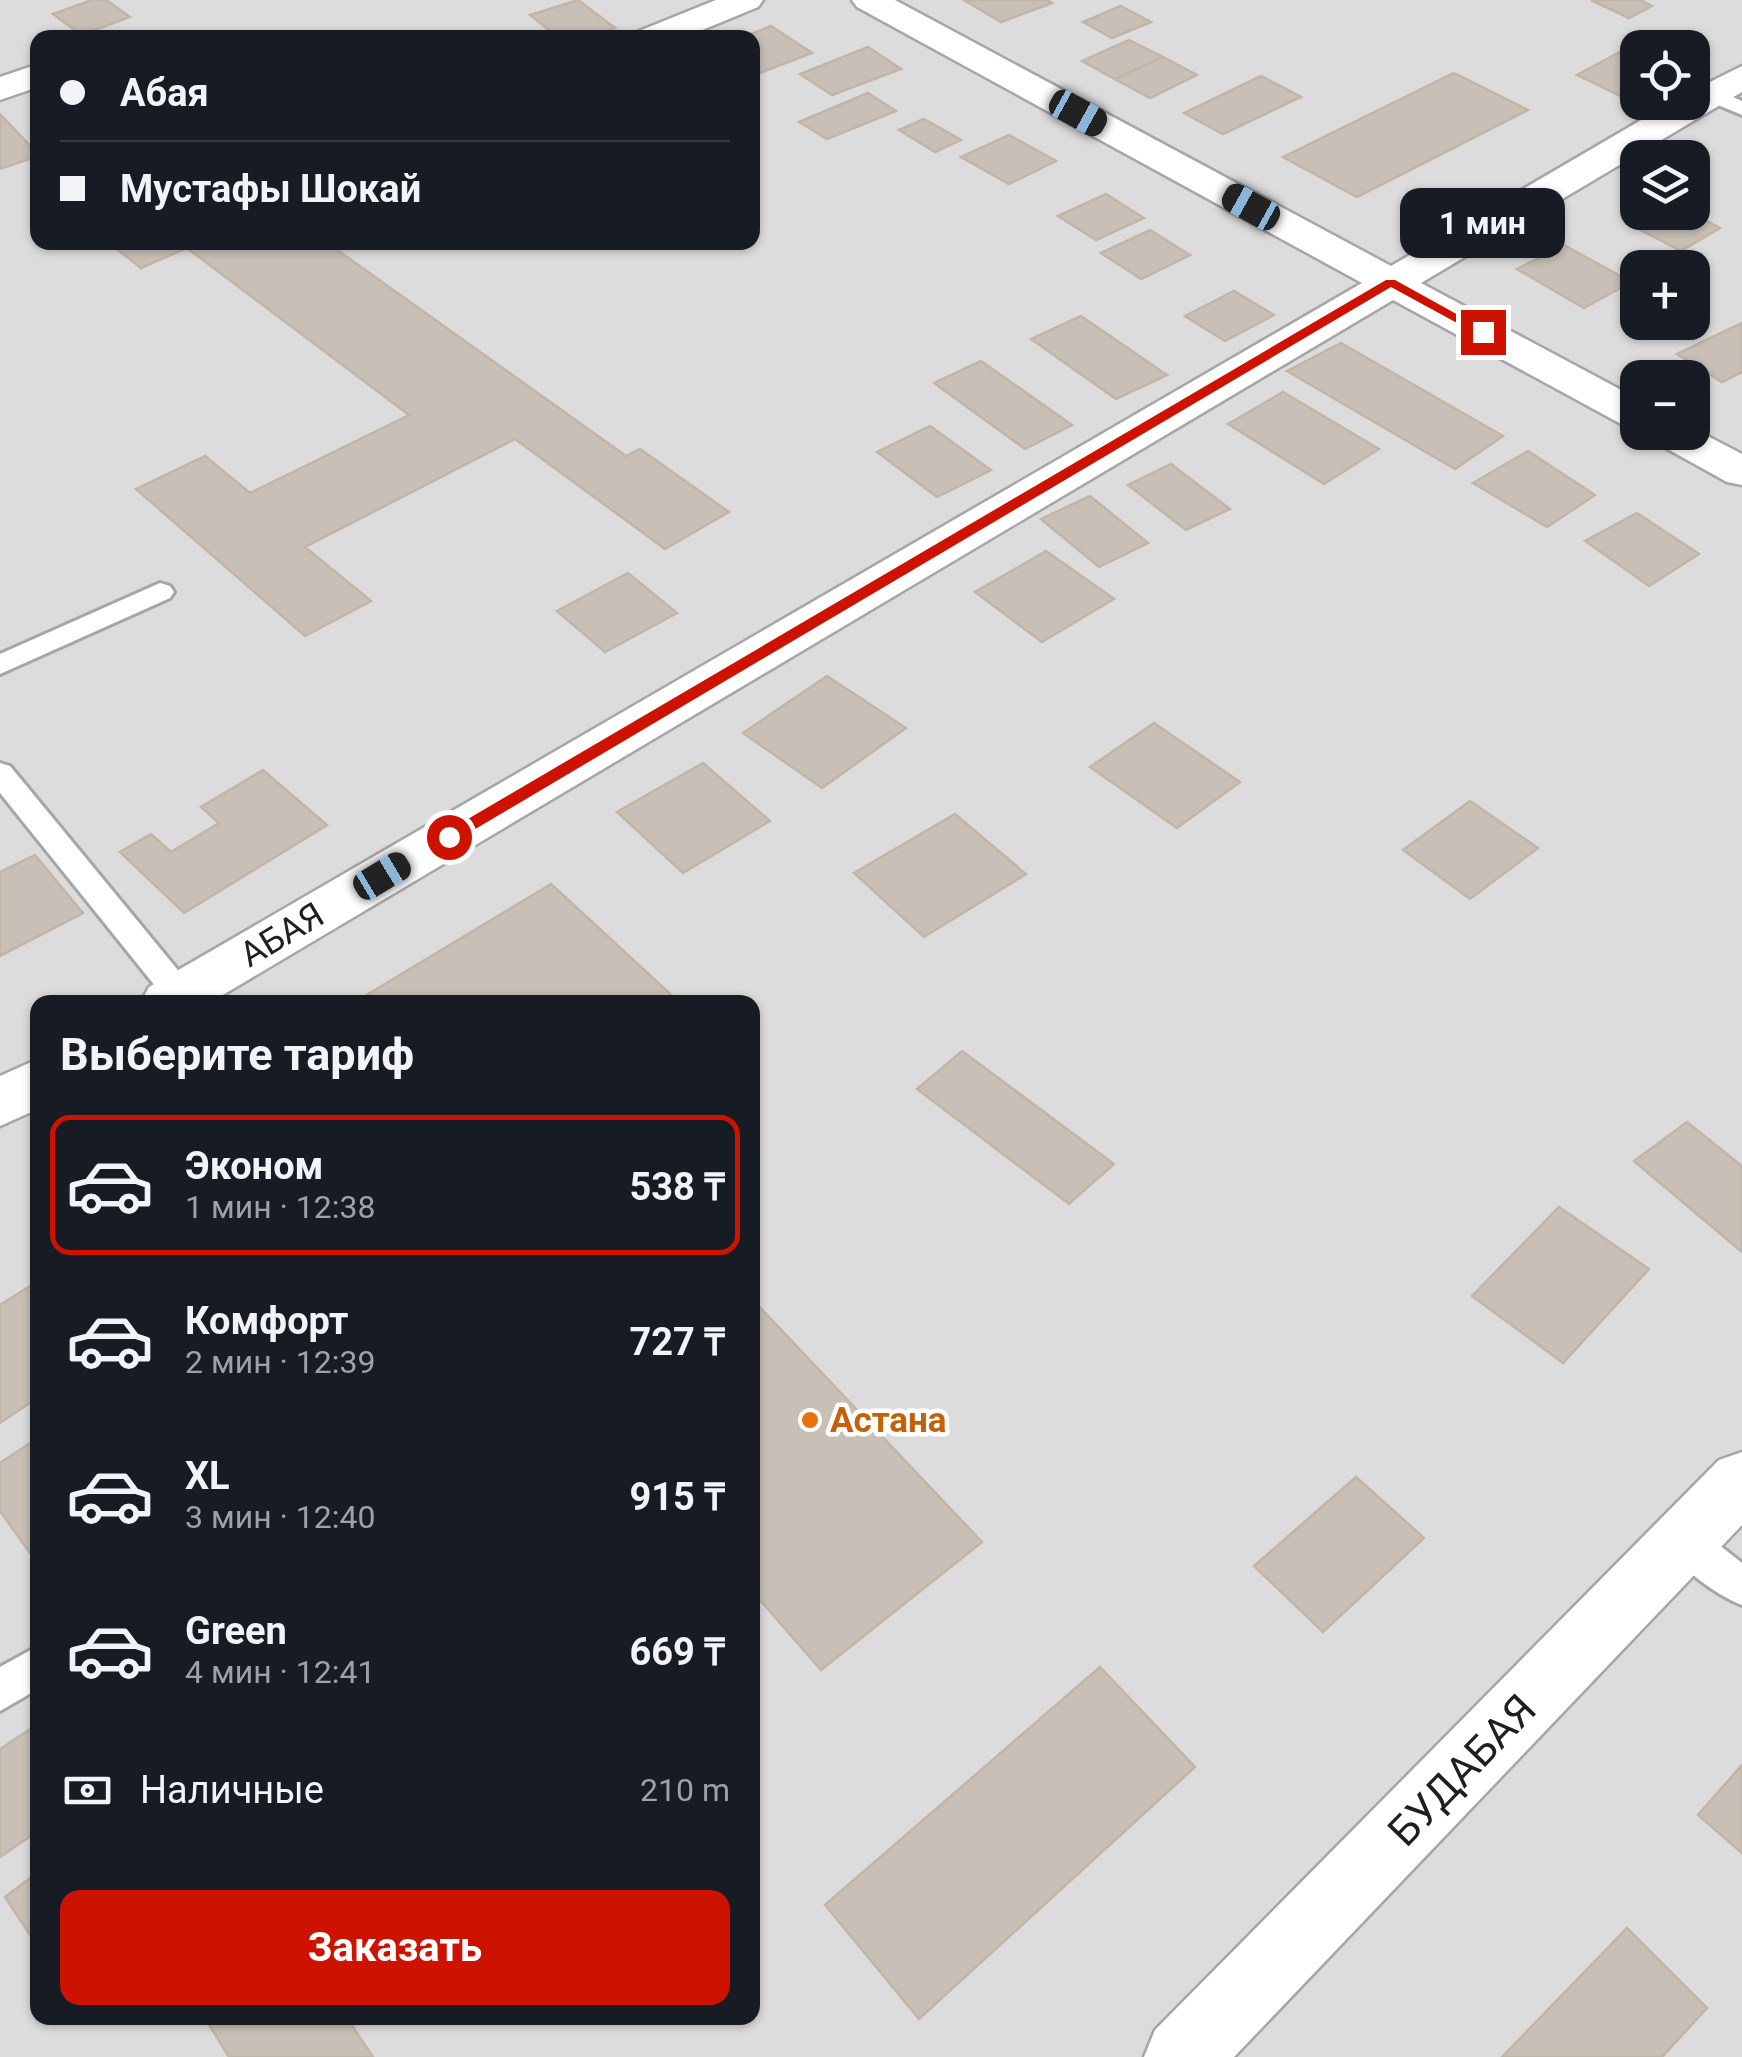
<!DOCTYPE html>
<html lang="ru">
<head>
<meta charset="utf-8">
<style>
  :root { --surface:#171b24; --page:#20242c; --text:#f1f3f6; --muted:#9ea1a6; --line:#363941; --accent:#cd1200 }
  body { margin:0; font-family:Roboto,sans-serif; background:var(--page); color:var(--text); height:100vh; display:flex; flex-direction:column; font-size:38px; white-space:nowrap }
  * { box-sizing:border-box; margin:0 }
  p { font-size:32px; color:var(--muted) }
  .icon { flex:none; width:55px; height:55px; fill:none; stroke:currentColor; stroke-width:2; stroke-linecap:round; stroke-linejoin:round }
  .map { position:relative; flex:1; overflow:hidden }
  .panel { position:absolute; left:30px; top:995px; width:730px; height:1030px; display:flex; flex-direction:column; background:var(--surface); border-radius:20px; box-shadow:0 2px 8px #0004 }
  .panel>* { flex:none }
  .guide { position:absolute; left:30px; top:30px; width:730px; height:220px; border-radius:20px; box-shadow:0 2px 8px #0004; display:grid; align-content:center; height:220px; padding:0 30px; background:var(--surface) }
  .fabs { position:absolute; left:1620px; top:30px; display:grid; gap:20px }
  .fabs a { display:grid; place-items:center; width:90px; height:90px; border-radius:20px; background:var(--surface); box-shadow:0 2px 8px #0004; font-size:50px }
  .end { position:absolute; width:45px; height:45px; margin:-22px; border:12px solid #cd1200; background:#fff; box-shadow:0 0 0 5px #fff }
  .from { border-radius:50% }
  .bubble { position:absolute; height:70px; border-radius:20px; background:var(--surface); box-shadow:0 2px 8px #0004; font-size:32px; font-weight:700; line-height:70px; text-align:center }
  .car { position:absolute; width:30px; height:60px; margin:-30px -15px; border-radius:12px; box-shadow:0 0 8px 2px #0007; background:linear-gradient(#222 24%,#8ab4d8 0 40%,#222 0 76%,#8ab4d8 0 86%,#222 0) }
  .guide b { display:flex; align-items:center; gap:35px; height:95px; font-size:38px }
  .guide b+b { border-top:2px solid var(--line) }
  .guide i { width:25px; height:25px; background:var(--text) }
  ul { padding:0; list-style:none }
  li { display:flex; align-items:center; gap:30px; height:140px; margin:0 20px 15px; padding:0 10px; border:5px solid transparent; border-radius:20px }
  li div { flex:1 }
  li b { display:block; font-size:38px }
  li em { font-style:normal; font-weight:700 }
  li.active { border-color:var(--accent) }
  li>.icon { width:90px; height:90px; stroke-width:1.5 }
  h2 { padding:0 30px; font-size:45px; line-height:120px }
  .pay { display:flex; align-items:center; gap:25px; height:110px; padding:0 30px; font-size:38px }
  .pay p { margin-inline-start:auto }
  .primary-button { display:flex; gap:20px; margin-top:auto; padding:20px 30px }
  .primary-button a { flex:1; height:115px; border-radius:20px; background:var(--accent); color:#fff; font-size:40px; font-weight:700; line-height:115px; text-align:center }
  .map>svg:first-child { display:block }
  .residential { fill:#dddcdc; fill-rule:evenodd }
  .building { fill:#c8c0b7; stroke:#c2b5a6; stroke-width:2.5 }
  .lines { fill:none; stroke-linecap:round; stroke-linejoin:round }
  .lane-casing { stroke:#a6a6a6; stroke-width:6 }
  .street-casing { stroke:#a6a6a6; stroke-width:5 }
  .lane { fill:#fff; fill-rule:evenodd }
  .street { fill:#fff; fill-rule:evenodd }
  .route { fill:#cd1200 }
  .food-dot { fill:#e8710a; stroke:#fff; stroke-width:4 }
  .labels { text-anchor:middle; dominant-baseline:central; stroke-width:9; stroke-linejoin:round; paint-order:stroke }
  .street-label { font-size:35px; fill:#1f1f1f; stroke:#fff }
  .food-label { font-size:35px; font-weight:bold; fill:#c56008; stroke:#fff; text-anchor:start }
  .near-street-label { font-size:42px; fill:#1f1f1f; stroke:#fff }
</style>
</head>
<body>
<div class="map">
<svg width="1742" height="2057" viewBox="0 0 1742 2057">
  <rect width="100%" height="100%" fill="#f0ede4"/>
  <path class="residential" d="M0,0H1742V2057H0ZM38,38H752V242H38ZM1638,48H1692V102H1638ZM1638,158H1692V212H1638ZM1638,268H1692V322H1638ZM1638,378H1692V432H1638ZM38,1002H752V2018H38Z"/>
  <path class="building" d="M92,0H106L130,17L81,35L53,14Z
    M578,0L615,28L590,38H559L530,15Z
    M964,0H1046L1052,3L1001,22Z
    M1591,0H1640L1652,6L1629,18Z
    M1121,6L1151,22L1112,38L1083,22Z
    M771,26L812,53L752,76V38H741Z
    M1129,40L1163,57L1115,79L1082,61Z
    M868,47L901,69L832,95L800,74Z
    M1626,49L1638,55V93L1627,99L1577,75Z
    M1163,57L1197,75L1150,98L1115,79Z
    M1454,73L1528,110L1357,197L1283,157Z
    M1261,76L1301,97L1223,134L1184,113Z
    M868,93L896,111L827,139L799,122Z
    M0,114L38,154V156L0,169Z
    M924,119L961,140L935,152L899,130Z
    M1009,135L1056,161L1009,184L961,157Z
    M1106,194L1144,218L1096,240L1058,216Z
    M1653,212H1689L1720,228L1681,251L1631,225Z
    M1150,230L1190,255L1141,279L1101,253Z
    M108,242H326L626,456L640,449L729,512L665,549L515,439L305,547L371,601L305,636L136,489L205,456L250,493L409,415L187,248L141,268Z
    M1564,245L1631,282L1584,308L1517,269Z
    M1234,291L1274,315L1225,341L1185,316Z
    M1081,316L1167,375L1116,399L1031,339Z
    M1742,323V372L1722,382L1677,354Z
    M1341,343L1503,436L1455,469L1287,371Z
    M981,361L1072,425L1025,449L934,383Z
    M1283,392L1379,449L1324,484L1228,424Z
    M930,426L991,470L937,497L877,452Z
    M1528,451L1595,495L1547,527L1473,483Z
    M1171,464L1230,509L1186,530L1128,485Z
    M1090,496L1148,543L1099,567L1041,519Z
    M1637,513L1699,554L1649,586L1585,541Z
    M1046,551L1114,599L1042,642L975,592Z
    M628,573L677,613L605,652L557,611Z
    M827,676L906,728L822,788L743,733Z
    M1154,723L1240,782L1177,828L1090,767Z
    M703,763L770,821L683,873L617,812Z
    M263,770L327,825L184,913L120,852L151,834L171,852L219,823L201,807Z
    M1470,801L1538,848L1470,899L1403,850Z
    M955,814L1026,874L924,937L854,873Z
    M35,855L83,913L0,956V872Z
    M551,884L679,1002H355Z
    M962,1051L1114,1164L1069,1204L917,1089Z
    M1687,1122L1742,1166V1252L1634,1161Z
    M1559,1207L1649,1269L1563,1363L1472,1296Z
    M38,1281V1407L33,1401L0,1423V1305Z
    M752,1299L982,1542L821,1670L752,1591Z
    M38,1438V1564L0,1511V1463Z
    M1356,1477L1424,1538L1323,1632L1254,1566Z
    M1100,1667L1195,1767L919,2019L825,1905Z
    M38,1724V1831L0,1857V1749Z
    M1742,1765V1853L1698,1815Z
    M38,1872V1947L5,1897Z
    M1627,1928L1707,2008L1662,2057H1502Z
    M205,2018H347L373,2057H229Z"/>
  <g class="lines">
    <g class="lane-casing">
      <path id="lane" d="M1712,88L1742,101V115L1704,99L1701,94Z
        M160,583L170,586L174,592L170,598L0,674V654Z
        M0,763L10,766L191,986L196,995L192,1002H168L0,793Z
        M1685,1524L1699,1529L1742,1563V1605C1716,1595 1677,1567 1666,1542L1671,1529Z
        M38,1646V1689L0,1711V1667Z"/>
    </g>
    <g class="street-casing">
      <path id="street" d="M716,0H763L758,7L683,38H634L639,31Z
        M852,0H895L1391,266L1672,102H1692V91L1742,66V92L1421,283L1638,399V429L1623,425L1393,300L211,1002H141L149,987L1362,283L857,7Z
        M38,64V87L0,100V77Z
        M1692,428L1742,454V485L1727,482L1653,441L1647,432H1692Z
        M38,1059V1109L0,1126V1076Z
        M1742,1452V1525L1234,2057H1144L1155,2030L1719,1460Z"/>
    </g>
    <use href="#lane" class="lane"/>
    <use href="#street" class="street"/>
  </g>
  <path class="route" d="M1386,280H1395L1489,332L1479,335L1391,287L455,841H444V833Z"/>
  <circle class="food-dot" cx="810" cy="1420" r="10"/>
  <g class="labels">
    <g class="street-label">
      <text transform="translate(282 935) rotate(-31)">АБАЯ</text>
    </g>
    <g class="food-label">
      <text x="830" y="1420">Астана</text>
    </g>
    <g class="near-street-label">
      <text transform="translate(1462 1770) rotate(-46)">БУДАБАЯ</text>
    </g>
  </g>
</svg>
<div class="fabs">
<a><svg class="icon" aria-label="locate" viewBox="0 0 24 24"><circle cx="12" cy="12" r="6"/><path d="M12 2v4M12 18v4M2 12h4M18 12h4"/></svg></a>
<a><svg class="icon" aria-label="layers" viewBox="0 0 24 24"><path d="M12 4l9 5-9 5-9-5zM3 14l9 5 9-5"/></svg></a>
<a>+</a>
<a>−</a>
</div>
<i class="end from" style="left:449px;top:837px"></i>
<i class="end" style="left:1483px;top:332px"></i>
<div class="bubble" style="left:1400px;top:188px;width:165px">1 мин</div>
<i class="car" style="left:1078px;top:113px;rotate:119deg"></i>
<i class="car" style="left:1251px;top:207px;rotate:299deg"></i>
<i class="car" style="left:382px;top:876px;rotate:59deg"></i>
<div class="guide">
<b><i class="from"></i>Абая</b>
<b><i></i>Мустафы Шокай</b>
</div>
<section class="panel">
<h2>Выберите тариф</h2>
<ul>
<li class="active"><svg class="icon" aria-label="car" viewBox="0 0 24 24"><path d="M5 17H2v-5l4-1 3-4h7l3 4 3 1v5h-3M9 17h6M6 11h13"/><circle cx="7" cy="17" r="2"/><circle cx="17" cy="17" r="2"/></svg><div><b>Эконом</b><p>1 мин · 12:38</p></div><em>538 ₸</em></li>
<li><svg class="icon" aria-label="car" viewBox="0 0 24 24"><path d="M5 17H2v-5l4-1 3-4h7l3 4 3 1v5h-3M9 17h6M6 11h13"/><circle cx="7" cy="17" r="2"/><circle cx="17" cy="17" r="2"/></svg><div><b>Комфорт</b><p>2 мин · 12:39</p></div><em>727 ₸</em></li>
<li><svg class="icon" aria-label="car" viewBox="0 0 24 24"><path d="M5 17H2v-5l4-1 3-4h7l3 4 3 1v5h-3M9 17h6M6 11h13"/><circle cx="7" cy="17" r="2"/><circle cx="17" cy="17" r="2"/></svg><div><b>XL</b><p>3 мин · 12:40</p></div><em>915 ₸</em></li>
<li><svg class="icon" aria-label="car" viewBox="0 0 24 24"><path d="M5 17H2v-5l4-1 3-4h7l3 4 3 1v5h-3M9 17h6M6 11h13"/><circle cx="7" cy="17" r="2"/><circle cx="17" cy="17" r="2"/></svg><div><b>Green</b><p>4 мин · 12:41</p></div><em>669 ₸</em></li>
</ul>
<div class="pay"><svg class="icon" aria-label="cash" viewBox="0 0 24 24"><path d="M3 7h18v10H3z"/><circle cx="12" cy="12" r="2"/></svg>Наличные<p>210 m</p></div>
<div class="primary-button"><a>Заказать</a></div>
</section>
</div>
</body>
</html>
